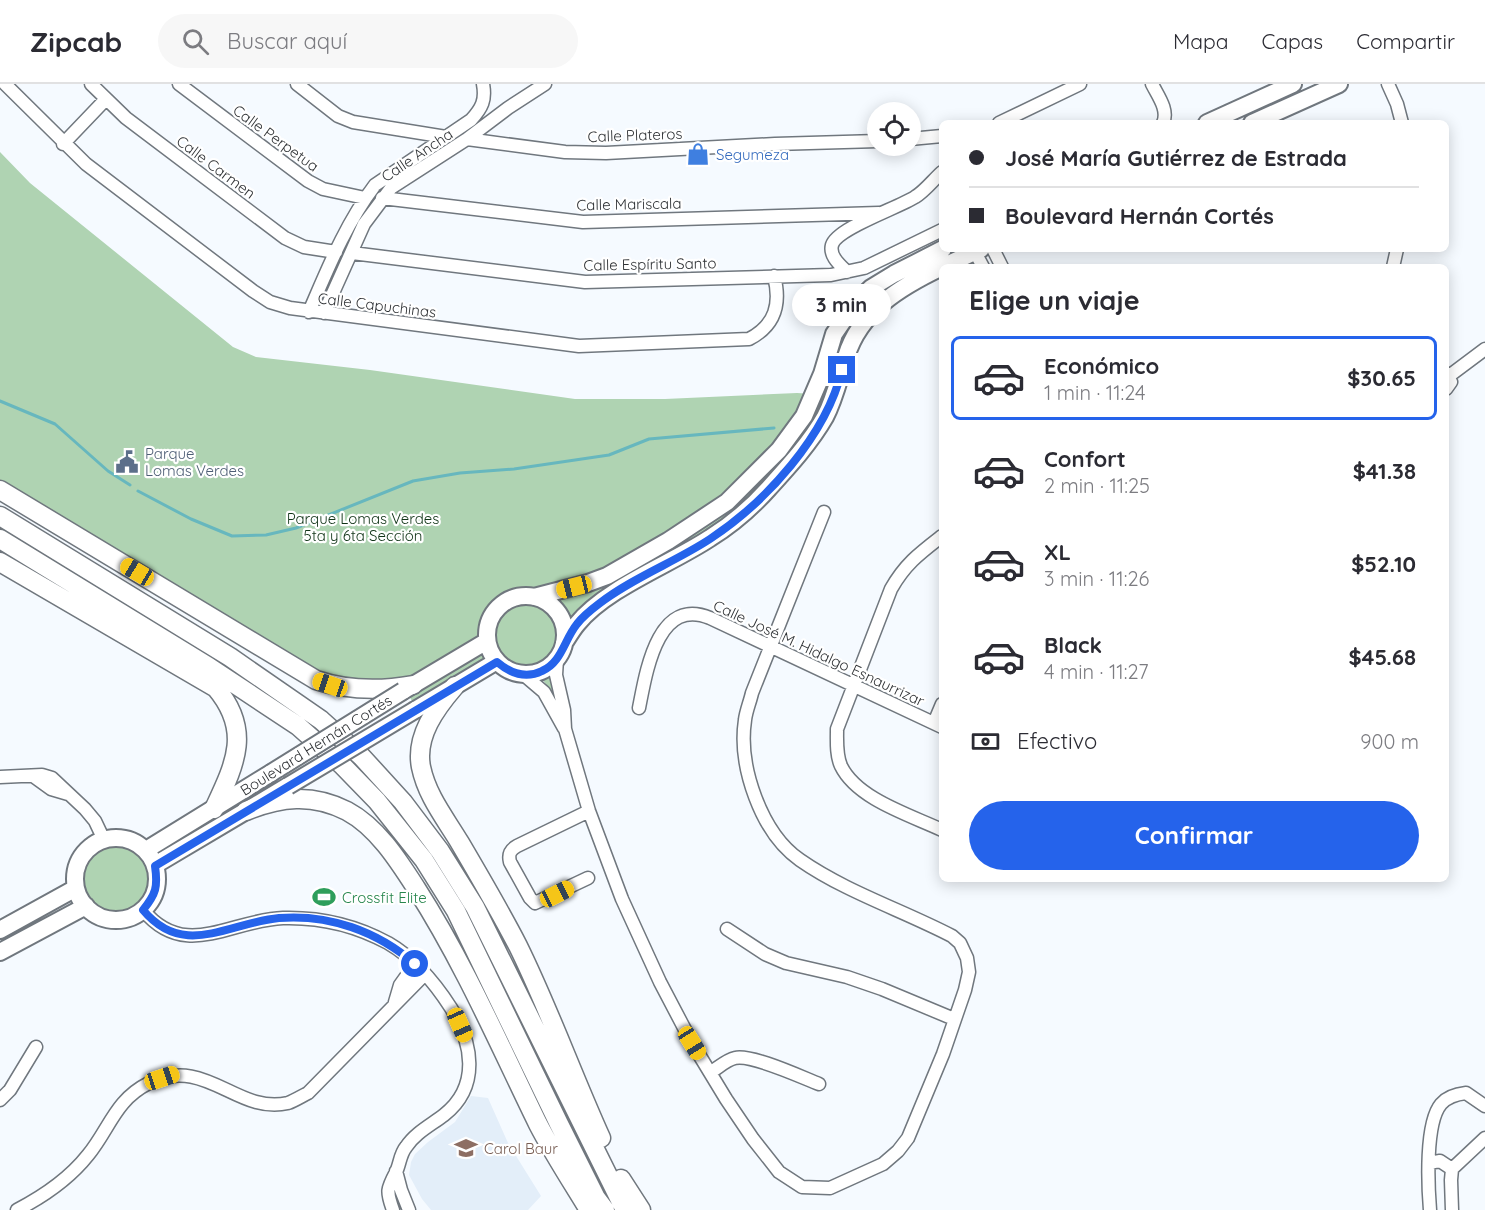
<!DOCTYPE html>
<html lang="es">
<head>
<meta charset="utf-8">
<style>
  :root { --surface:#fff; --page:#f7f7f7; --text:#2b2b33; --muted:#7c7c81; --line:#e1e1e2; --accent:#2563eb }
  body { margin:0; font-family:Quicksand,sans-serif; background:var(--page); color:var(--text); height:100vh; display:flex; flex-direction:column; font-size:22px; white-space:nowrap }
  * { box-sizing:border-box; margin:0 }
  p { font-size:20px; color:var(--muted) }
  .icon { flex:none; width:33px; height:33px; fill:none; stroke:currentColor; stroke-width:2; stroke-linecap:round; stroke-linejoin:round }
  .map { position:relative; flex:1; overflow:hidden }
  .details { position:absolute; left:939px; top:180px; width:510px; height:618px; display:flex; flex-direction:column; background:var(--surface); border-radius:9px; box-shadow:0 3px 15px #0003 }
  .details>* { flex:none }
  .banner { position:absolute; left:939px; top:36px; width:510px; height:132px; border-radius:9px; box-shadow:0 3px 15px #0003; display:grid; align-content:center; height:132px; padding:0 30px; background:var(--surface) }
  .controls { position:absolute; left:867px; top:18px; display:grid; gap:12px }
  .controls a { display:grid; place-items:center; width:54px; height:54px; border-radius:50%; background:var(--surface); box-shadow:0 3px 15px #0003; font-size:30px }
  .end { position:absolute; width:27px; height:27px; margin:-14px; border:8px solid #2563eb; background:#fff; box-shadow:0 0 0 3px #fff }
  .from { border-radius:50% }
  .bubble { position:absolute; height:42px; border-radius:21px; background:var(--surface); box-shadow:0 3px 15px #0003; font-size:20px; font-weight:800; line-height:42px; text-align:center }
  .car { position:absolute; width:18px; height:36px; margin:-18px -9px; border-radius:8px; box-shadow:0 0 4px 2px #0007; background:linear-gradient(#f5c518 24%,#345 0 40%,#f5c518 0 76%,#345 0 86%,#f5c518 0) }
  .banner b { display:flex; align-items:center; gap:21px; height:57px; font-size:22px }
  .banner b+b { border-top:2px solid var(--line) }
  .banner i { width:15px; height:15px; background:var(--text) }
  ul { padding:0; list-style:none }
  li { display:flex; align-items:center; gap:18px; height:84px; margin:0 12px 9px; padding:0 18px; border:3px solid transparent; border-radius:9px }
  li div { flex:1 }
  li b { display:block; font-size:22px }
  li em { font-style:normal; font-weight:800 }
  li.current { border-color:var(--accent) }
  li>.icon { width:54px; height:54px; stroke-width:1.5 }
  h2 { padding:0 30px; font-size:27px; line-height:72px }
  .pay { display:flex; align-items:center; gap:15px; height:66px; padding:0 30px; font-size:22px }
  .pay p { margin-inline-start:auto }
  .button { display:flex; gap:12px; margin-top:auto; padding:12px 30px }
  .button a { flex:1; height:69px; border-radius:36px; background:var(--accent); color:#fff; font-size:24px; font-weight:800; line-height:69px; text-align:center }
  header { display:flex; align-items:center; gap:36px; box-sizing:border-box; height:84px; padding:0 30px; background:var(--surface); border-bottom:2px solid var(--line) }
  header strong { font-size:28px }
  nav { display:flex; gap:33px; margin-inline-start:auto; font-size:21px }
  .search { width:420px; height:54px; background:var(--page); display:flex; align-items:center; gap:15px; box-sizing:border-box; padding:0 21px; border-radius:33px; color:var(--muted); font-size:22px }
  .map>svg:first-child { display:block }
  .built { fill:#e3eef9 }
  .green { fill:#afd3b2 }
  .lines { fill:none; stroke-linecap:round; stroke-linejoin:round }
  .stream { stroke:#67b7be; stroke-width:3 }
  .minor-casing { stroke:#70777e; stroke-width:15 }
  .major-casing { stroke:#70777e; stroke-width:20 }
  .highway-casing { stroke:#70777e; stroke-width:21 }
  .minor { stroke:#fff; stroke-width:12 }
  .major { stroke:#fff; stroke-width:16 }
  .highway { stroke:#fff; stroke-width:18 }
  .major-bridge-casing { stroke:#70777e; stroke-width:20; stroke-linecap:butt }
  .major-bridge { stroke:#fff; stroke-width:16 }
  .route { stroke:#2563eb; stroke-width:8 }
  .labels { text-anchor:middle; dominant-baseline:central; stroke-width:4.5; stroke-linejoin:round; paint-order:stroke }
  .street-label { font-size:15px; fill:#2f3235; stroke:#fff }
  .shop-label { font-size:15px; fill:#366cbe; stroke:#fff; text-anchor:start }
  .service-label { font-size:15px; fill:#4e5e75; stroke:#fff; text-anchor:start }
  .park-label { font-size:15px; fill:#0f3316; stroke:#fff }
  .leisure-label { font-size:15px; fill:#27864d; stroke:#fff; text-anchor:start }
  .education-label { font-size:15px; fill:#785e54; stroke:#fff; text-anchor:start }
</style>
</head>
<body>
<header>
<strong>Zipcab</strong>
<div class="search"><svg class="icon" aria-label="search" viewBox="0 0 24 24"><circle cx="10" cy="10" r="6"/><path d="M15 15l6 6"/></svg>Buscar aquí</div>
<nav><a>Mapa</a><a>Capas</a><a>Compartir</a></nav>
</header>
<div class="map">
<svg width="1485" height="1126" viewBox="0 0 1485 1126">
  <rect width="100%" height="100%" fill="#f5faff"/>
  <path class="built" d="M471,1012L488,1014L508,1059L541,1112L528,1126H431L422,1115L409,1091L411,1078L415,1070L428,1058L455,1038Z"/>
  <path class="green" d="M0,68L30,99L233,263L256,273L370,286L575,315H665L797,309L814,310L777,371L785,378L733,431L565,543C561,530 555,521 543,514L625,482L534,510L514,512L502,518L493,527L488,538L487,555L413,600L343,603L0,406Z
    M946,165H972L883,212L810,342L799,358L793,352L835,252L858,220Z
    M526,514C562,519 570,551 549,577L553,609L534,585C480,588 476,518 526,514Z
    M487,556L493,572L415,622L408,610Z
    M77 795a39 39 0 1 1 78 0a39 39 0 1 1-78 0Z"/>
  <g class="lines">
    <path class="stream" d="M0,317L55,340L108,387L130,401
      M138,407L191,435L232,452L266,451L296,444L413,397L460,389L514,385L609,371L649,355L774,344"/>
    <g class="minor-casing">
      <path id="minor" d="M5,0L86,80L253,207L270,218L290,224L579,262L749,255C776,241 781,219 774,192
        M91,0L126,34L285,154L304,163L336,168
        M179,0L308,97L323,105L365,114
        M297,0L338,32L353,38L446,53
        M1152,0C1158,12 1169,26 1163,39
        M1388,0L1397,20L1402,39
        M999,39L1080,0
        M467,55L565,68L606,69L775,60L878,57
        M910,55L942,52
        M63,60L106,15
        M382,114L583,138L879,129
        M993,165L1002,183
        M975,168L983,183
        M352,169L585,198L831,191L864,184L942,146
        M1393,183L1397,165
        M847,188C840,181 829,172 832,161C837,144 898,124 915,113C925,107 933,96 942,88
        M309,228C328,184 346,139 375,101L471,36C482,24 486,16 483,0
        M324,229L364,140L391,104L467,55L508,24L545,0
        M1446,289L1451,298L1446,305
        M1449,292L1485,265
        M942,452C920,469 905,480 891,505L837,645C837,657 836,671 841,682C857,715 910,731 942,746
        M557,575L556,591L564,626L565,645L589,727L622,815L660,898L692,959L726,1015L753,1055L779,1088L802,1103L830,1104L883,1080L898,1067L908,1054L943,970L965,906L969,888L967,874L960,859L952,852C902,826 846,808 800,776C761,749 738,682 745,636C746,627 750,618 752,609L824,428
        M524,591L544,608L564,644
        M639,624C646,589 657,512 710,534L942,643
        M934,639L942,620
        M33,692L51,705L68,710
        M0,693L42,691L52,694L85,725L95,737L104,756
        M588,794L535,819L530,814L510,778C508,770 510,766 517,762L589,727
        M143,826C185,877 230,836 283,834C320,833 355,841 388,859C414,874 435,899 451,924C472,958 481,1002 444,1031C431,1041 415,1049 406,1063C400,1070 400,1080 396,1088C387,1105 386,1107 393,1126
        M727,845L765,870L786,879L847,893L882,905L954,935
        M395,918L400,901L415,880
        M711,988C718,984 726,976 735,974C752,970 801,993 819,1000
        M0,1016L10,1006L36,963
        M1429,1079L1440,1077L1452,1085
        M396,1087L401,1106L409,1126
        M17,1126C44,1112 69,1095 88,1071C110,1044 115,1016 149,999C206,971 237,1031 288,1019C294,1017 302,1012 308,1009L425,890
        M1430,1126C1428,1102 1425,1039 1441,1020C1447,1013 1457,1010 1466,1009L1485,1022
        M1452,1126L1451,1096L1452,1085L1485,1054"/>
    </g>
    <g class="major-casing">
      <path id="major" d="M1207,39L1293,0
        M1252,39L1339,0
        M942,183L981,165
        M487 551a39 39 0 1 1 78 0a39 39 0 1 1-78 0Z
        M534,513L588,499L607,492L668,457L727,418L779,366L804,332L822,290L834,250L856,218L871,204L894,190L943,165
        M564,559C568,553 572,546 577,540C606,504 671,480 710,454C731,441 752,423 769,404C789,382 810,359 825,333C835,314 839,294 846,273C860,227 900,203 942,183
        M403,607L487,557
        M415,626L497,577
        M75 795a41 41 0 1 1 82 0a41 41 0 1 1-82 0Z
        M146,766L271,689
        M155,781L288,702
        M0,846L76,804
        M0,868L86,822"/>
    </g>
    <g class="highway-casing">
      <path id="highway" d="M0,406L316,596C349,607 380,607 413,601
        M0,432L230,573L321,636L361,672L403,718L440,767L475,823L625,1126
        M0,455L209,583L298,642L342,681L377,717L424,776L456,827L559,1040L596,1114L605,1126
        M0,478L216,604C252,647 235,680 214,725
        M455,602C436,624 415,652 421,683C427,712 445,734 460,759C480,793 500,827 518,862C549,925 572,990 601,1054
        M246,727C280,713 312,709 347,727C377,743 398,776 416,804C464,879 499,960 538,1040C553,1069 572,1098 589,1126
        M621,1095L641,1126"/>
    </g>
    <use href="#minor" class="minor"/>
    <use href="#major" class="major"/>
    <use href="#highway" class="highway"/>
    <g class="major-bridge-casing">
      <path id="major-bridge" d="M271,689L403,607
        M288,702L415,626"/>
    </g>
    <use href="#major-bridge" class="major-bridge"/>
  </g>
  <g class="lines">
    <path class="route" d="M415,880C377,847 329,830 279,834C227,839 184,875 143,826C156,810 158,803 155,782L497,578C510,589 526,595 542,587C562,578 564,556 577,540C583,532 592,525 600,519C634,493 675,478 710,455C766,418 826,352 842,286"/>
  </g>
  <defs>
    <g id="shop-bare" transform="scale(1.8)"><path d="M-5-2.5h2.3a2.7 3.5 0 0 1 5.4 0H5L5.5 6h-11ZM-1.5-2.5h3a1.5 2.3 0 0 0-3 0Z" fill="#3f7fe0" stroke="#fff" stroke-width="2.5" paint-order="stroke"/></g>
    <g id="civic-bare" transform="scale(1.8)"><path d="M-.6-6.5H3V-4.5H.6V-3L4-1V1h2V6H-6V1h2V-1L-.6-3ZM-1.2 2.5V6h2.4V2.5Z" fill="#5c6f8a" stroke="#fff" stroke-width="2.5" paint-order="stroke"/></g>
    <g id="stadium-bare" transform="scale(1.8)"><path d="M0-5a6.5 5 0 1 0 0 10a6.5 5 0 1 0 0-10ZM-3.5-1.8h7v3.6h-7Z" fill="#2e9e5b" stroke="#fff" stroke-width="2.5" paint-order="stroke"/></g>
    <g id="school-bare" transform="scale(1.8)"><path d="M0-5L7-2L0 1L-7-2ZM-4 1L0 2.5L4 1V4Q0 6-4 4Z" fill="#8d6e63" stroke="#fff" stroke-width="2.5" paint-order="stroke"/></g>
  </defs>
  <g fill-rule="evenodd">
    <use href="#shop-bare" x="698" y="70"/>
    <use href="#civic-bare" x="127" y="378"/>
    <use href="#stadium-bare" x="324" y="813"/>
    <use href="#school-bare" x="466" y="1064"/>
  </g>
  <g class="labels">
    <g class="street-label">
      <text transform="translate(635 51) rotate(-2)">Calle Plateros</text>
      <text transform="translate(276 54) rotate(36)">Calle Perpetua</text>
      <text transform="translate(417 71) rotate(-34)">Calle Ancha</text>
      <text transform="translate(216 83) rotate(37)">Calle Carmen</text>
      <text transform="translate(629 120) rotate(-1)">Calle Mariscala</text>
      <text transform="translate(650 180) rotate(-1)">Calle Espíritu Santo</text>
      <text transform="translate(377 221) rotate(7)">Calle Capuchinas</text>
      <text transform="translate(819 569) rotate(25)">Calle José M. Hidalgo Esnaurrizar</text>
      <text transform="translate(316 661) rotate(-32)">Boulevard Hernán Cortés</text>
    </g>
    <g class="shop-label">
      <text x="716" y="70">Segumeza</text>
    </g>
    <g class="service-label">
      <text x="145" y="369">Parque<tspan x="145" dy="17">Lomas Verdes</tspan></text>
    </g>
    <g class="park-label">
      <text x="363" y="434">Parque Lomas Verdes<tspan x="363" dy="17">5ta y 6ta Sección</tspan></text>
    </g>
    <g class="leisure-label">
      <text x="342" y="813">Crossfit Elite</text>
    </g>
    <g class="education-label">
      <text x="484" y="1064">Carol Baur</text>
    </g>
  </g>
</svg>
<div class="controls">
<a><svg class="icon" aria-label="locate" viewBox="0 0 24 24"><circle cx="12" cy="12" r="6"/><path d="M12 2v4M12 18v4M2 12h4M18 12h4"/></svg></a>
</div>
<i class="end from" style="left:415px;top:880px"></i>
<i class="end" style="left:842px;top:286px"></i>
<div class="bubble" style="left:792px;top:200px;width:99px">3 min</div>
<i class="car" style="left:137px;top:488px;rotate:301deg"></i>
<i class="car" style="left:574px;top:503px;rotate:256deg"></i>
<i class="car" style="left:330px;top:601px;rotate:289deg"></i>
<i class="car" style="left:557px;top:810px;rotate:63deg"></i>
<i class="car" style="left:460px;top:941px;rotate:156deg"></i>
<i class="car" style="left:692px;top:959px;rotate:148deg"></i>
<i class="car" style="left:162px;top:994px;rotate:72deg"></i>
<div class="banner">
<b><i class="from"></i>José María Gutiérrez de Estrada</b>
<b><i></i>Boulevard Hernán Cortés</b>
</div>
<section class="details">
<h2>Elige un viaje</h2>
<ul>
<li class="current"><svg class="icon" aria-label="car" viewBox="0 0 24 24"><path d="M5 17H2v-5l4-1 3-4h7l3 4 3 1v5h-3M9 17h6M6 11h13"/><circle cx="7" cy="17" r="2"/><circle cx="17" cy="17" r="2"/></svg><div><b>Económico</b><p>1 min · 11:24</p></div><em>$30.65</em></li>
<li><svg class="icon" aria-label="car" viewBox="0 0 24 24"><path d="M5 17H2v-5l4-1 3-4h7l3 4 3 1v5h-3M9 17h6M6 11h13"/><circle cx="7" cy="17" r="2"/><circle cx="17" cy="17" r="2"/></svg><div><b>Confort</b><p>2 min · 11:25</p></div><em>$41.38</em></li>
<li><svg class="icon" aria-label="car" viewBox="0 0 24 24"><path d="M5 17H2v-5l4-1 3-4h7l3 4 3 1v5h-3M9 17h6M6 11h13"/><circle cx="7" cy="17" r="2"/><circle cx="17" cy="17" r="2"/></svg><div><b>XL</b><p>3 min · 11:26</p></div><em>$52.10</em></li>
<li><svg class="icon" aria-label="car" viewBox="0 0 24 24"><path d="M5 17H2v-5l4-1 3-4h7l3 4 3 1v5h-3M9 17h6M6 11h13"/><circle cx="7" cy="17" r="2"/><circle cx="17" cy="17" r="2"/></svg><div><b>Black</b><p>4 min · 11:27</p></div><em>$45.68</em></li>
</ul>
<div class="pay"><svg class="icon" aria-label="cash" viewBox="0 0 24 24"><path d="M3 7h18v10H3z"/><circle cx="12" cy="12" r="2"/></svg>Efectivo<p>900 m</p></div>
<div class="button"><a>Confirmar</a></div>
</section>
</div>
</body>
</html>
